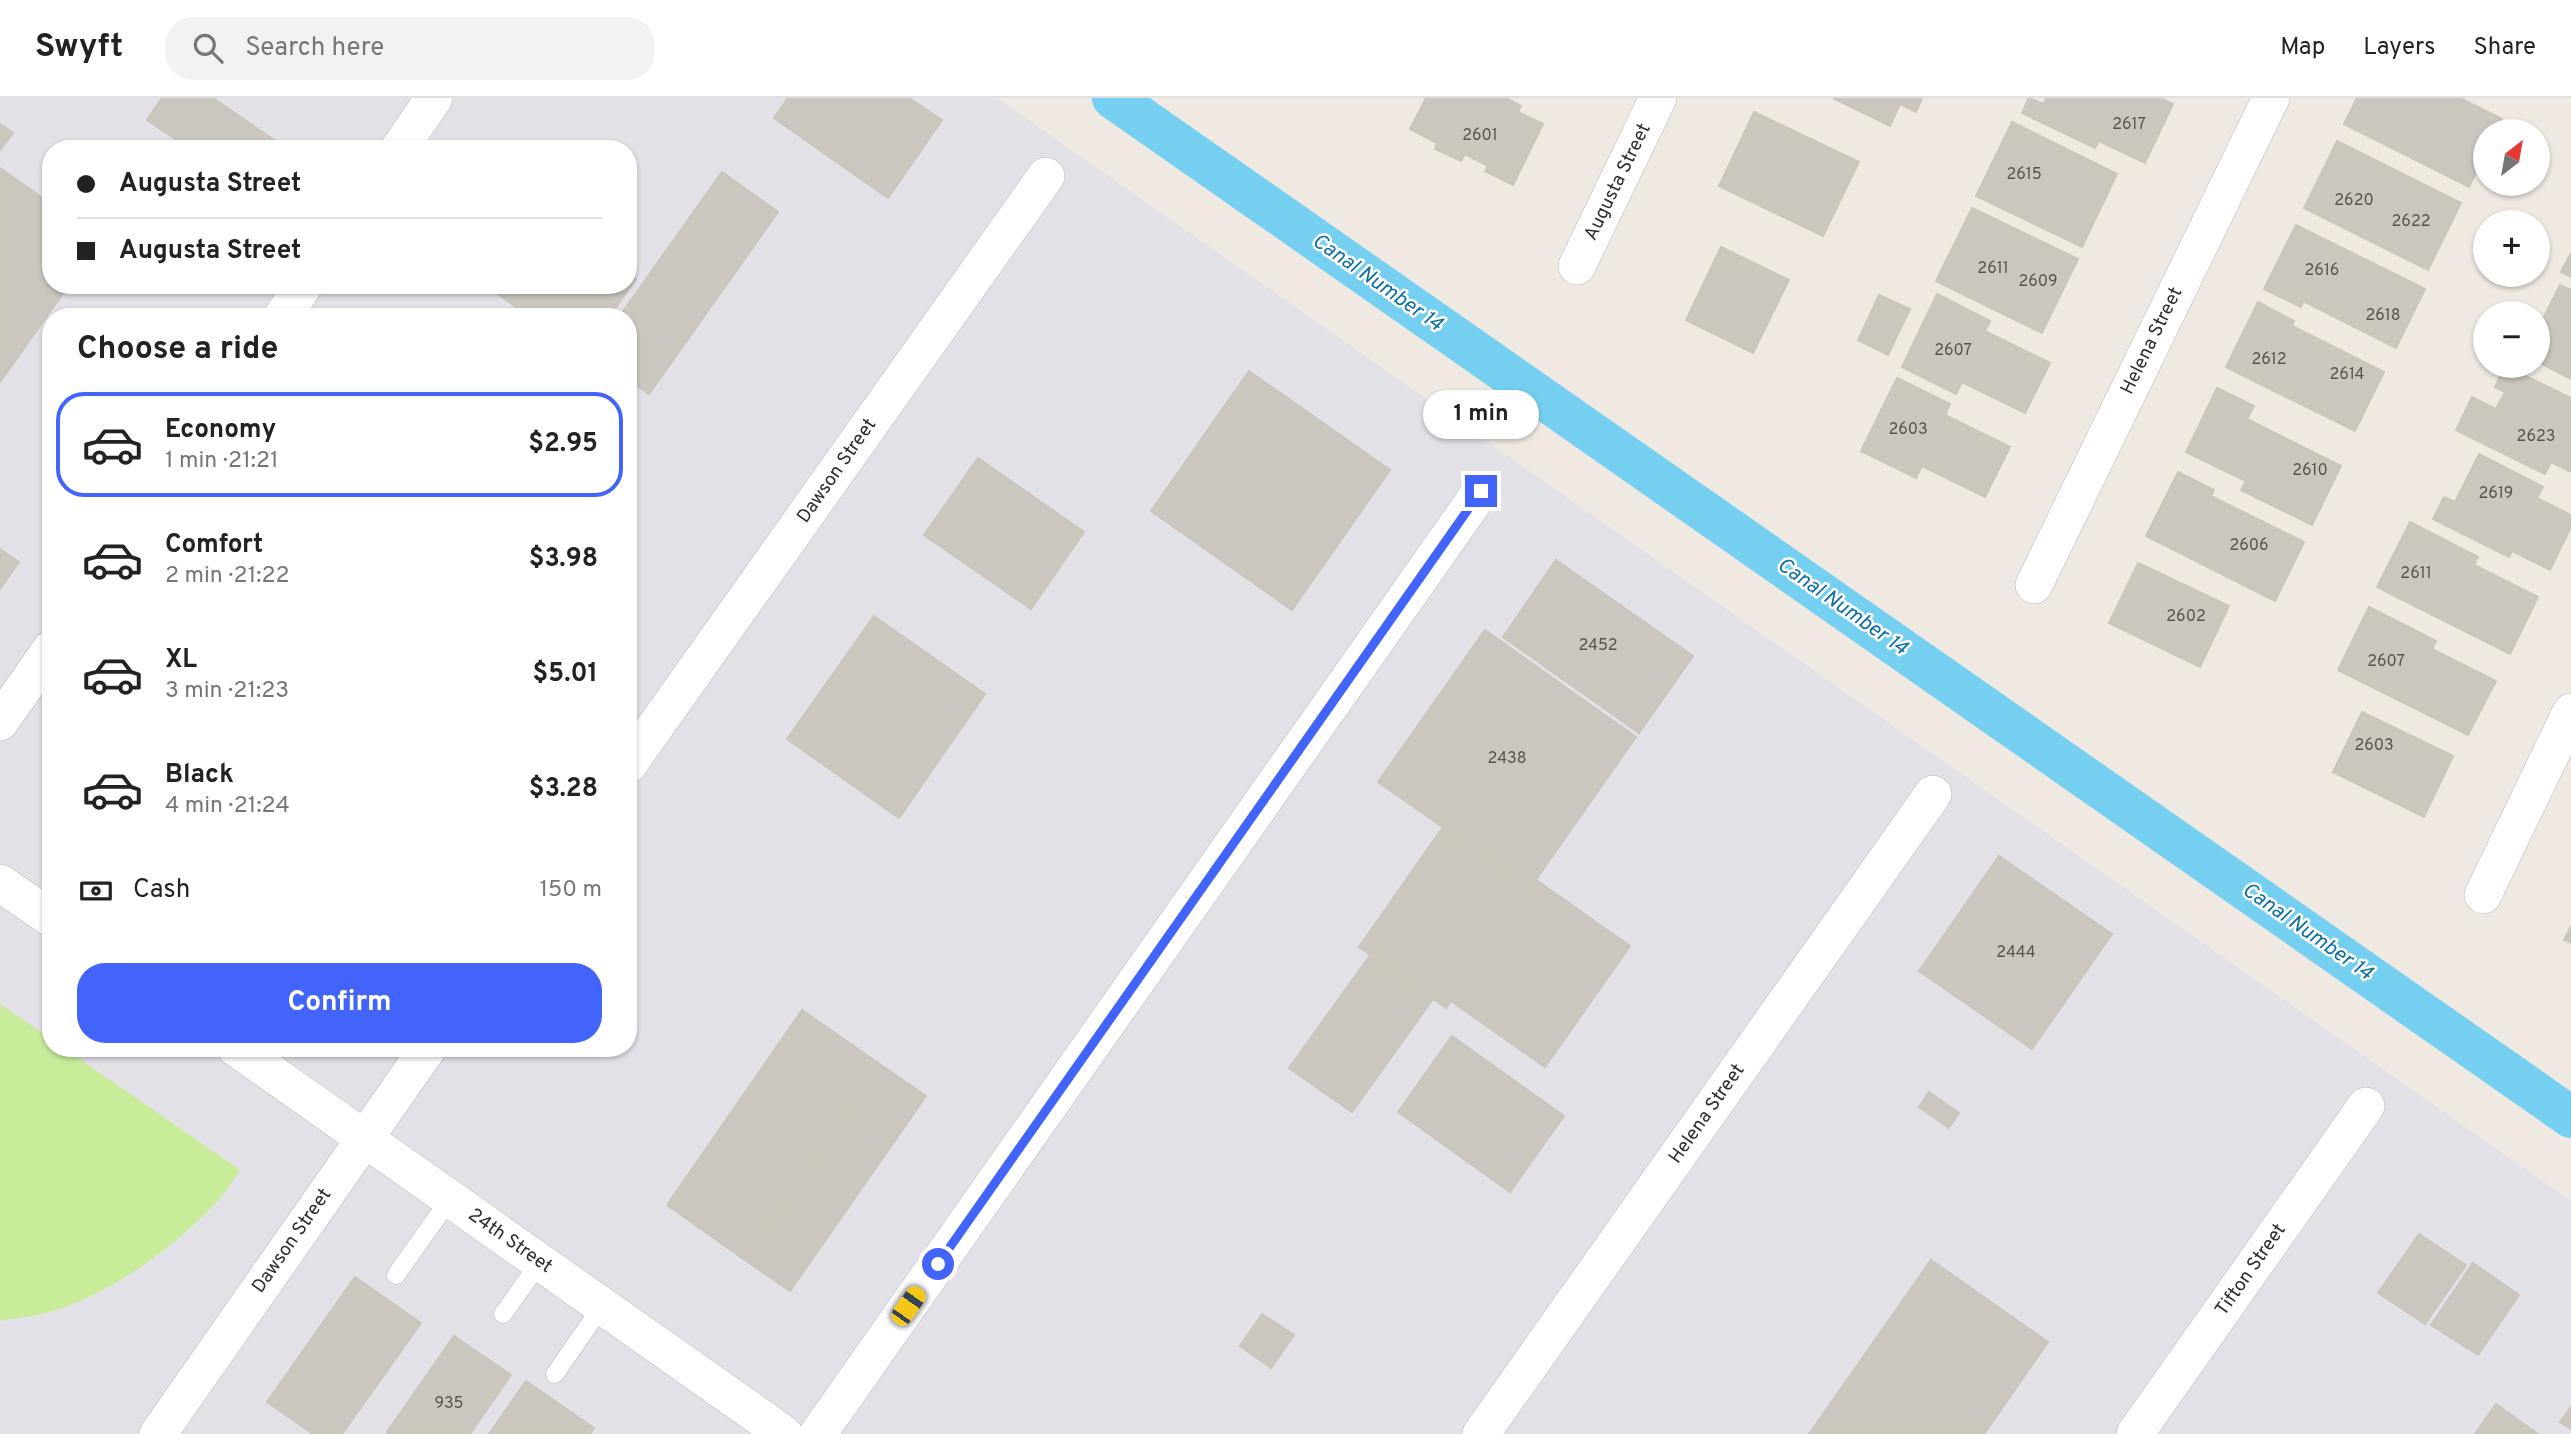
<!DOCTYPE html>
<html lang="en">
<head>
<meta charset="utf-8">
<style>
  :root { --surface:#fff; --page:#f2f2f2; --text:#222; --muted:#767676; --line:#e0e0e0; --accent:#4264fb }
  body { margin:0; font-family:Overpass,sans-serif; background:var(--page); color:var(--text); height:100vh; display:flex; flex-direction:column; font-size:26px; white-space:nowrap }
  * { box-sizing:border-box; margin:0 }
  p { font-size:23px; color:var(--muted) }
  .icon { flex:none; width:38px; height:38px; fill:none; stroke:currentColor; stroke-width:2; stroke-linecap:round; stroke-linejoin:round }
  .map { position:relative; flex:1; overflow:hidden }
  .side { position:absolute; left:42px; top:210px; width:595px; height:749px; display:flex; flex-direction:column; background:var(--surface); border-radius:28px; box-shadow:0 2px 5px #0004 }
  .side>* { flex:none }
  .hud { position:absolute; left:42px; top:42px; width:595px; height:154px; border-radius:28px; box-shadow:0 2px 5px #0004; display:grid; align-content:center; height:154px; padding:0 35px; background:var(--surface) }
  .needle { width:46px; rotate:31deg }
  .controls { position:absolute; left:2473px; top:21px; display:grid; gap:14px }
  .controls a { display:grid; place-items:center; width:77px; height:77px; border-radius:50%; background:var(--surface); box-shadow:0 2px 5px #0004; font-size:35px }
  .end { position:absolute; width:32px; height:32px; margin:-16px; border:9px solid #4264fb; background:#fff; box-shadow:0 0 0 4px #fff }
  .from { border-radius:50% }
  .bubble { position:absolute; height:49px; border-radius:24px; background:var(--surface); box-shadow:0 2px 5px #0004; font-size:23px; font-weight:700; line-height:49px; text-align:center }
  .car { position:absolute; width:21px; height:42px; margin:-21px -10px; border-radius:9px; box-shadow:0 0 5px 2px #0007; background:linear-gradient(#f5c518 24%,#345 0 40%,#f5c518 0 76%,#345 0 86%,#f5c518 0) }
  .hud b { display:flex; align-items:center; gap:24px; height:66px; font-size:26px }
  .hud b+b { border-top:2px solid var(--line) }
  .hud i { width:18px; height:18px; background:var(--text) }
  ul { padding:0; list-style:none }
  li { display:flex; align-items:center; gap:21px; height:105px; margin:0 14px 10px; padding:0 21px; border:4px solid transparent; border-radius:28px }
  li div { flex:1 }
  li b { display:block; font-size:26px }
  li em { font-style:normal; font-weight:700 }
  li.current { border-color:var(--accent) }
  li>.icon { width:63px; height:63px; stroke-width:1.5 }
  h2 { padding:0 35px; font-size:32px; line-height:84px }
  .pay { display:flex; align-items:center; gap:18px; height:77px; padding:0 35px; font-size:26px }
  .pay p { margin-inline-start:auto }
  .action { display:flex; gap:14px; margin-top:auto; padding:14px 35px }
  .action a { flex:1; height:80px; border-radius:28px; background:var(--accent); color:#fff; font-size:28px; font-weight:700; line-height:80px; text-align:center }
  header { display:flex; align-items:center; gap:42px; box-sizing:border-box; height:98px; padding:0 35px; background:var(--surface); border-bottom:2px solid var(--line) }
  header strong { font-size:33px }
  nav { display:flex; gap:38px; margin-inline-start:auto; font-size:24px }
  .search { width:490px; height:63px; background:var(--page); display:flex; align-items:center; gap:18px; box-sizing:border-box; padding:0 24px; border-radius:28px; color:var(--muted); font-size:26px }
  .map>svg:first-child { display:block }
  .industrial { fill:#e3e1e8; fill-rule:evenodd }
  .pitch { fill:#c9ec9a }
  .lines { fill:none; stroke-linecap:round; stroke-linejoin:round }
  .canal { stroke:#75cff0; stroke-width:42 }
  .building { fill:#cbc7bf; stroke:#cbc5ba; stroke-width:2 }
  .service-casing { stroke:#b4b7c1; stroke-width:19 }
  .minor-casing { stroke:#b4b7c1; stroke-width:38 }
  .service { stroke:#fff; stroke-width:18 }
  .minor { stroke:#fff; stroke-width:37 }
  .route { stroke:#4264fb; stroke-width:9 }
  .labels { text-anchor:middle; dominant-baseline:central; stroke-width:5; stroke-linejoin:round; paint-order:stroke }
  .number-label { font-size:16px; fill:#555452 }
  .street-label { font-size:19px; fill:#2e2e2e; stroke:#fff }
  .water-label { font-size:21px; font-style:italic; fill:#0d6fa3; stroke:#fff }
</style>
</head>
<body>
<header>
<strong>Swyft</strong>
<div class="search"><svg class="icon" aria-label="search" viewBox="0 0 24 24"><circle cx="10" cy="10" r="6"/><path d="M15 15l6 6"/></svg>Search here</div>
<nav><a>Map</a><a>Layers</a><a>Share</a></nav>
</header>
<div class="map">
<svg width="2571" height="1336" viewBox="0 0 2571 1336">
  <rect width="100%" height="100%" fill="#efe9e1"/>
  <path class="industrial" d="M0,0H997L2571,1103V1336H0ZM51,51H628V187H51ZM51,219H628V950H51Z"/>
  <path class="pitch" d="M0,906L51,941V950H64L240,1072C232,1084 224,1097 214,1107C168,1154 107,1199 43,1216C29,1219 14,1220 0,1223Z"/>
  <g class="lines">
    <path class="canal" d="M1113,0L2571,1019"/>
  </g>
  <path class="building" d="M162,0H213L287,51H190L147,22Z
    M788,0H909L942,22L888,100L774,20Z
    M1426,0H1506L1521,8L1518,14L1543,26L1513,87L1485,73L1488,68L1465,56L1461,63L1435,51L1437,45L1410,31Z
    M1833,0H1922L1916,14L1900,6L1890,28Z
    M2029,0L2044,6L2046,0H2161L2173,6L2145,65L2099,43L2095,50L2022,15Z
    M2357,0H2460L2502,21L2496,33H2485V56L2469,89L2344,26Z
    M1754,14L1859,64L1823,138L1719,88Z
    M2012,24L2117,76L2082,149L1976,98Z
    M0,26L13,35L0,52Z
    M2337,43L2461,105L2428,172L2304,110Z
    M0,70L51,106V187H69L0,284Z
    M722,74L778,114L649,296L628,281V219H619Z
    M1972,110L2078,161L2042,235L1936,183Z
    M2296,127L2425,191L2396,250L2303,203L2301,209L2264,191Z
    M1721,149L1789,182L1753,255L1686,222Z
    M2571,155V179L2561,174Z
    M628,176L636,181L609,219H530L485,187H628Z
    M2560,187L2571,192V281L2538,264V231Z
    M1937,196L1990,223L1985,233L2050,265L2025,315L1962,284L1956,296L1902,269Z
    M1879,197L1910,211L1888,257L1858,242Z
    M2258,204L2294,223L2292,228L2384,274L2355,333L2226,269Z
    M2505,268L2571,300V374L2551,364L2545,376L2456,332L2472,299L2496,311L2505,294L2495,289Z
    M1249,273L1390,372L1292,512L1151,413Z
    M1897,280L1950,306L1945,317L2010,349L1985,399L1922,368L1916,380L1861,353Z
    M2217,290L2254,308L2247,321L2341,368L2312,427L2241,392L2246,383L2186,354Z
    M2479,356L2543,389L2537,400L2571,417V429L2550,472L2512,453L2509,459L2433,421L2444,399L2455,404Z
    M978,360L1084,434L1031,511L924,437Z
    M2178,374L2214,392L2211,398L2304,444L2275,503L2146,438Z
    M2410,424L2478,459L2474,467L2538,499L2510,556L2377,489Z
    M0,451L19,464L0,491Z
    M1556,462L1693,558L1639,635L1503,539Z
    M2138,465L2229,508L2200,569L2109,525Z
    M2369,509L2436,543L2432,551L2496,583L2468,637L2338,572Z
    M874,518L985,596L899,720L787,641Z
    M1485,532L1636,639L1530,790L1378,684Z
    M2362,614L2453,658L2424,719L2333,674Z
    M1443,729L1530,790L1536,782L1630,848L1545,969L1451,903L1446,910L1359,849Z
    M1999,758L2112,836L2032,951L1919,873Z
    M2571,828V845L2564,842Z
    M1371,856L1433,901L1352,1014L1289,970Z
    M802,912L881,967L745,1162L667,1107Z
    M1452,938L1564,1018L1510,1094L1398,1014Z
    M881,967L926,998L790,1193L745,1162Z
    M1929,994L1959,1015L1949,1030L1919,1009Z
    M2419,1136L2466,1167L2425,1226L2378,1195Z
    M1931,1162L2048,1244L1984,1336H1809Z
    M2473,1165L2519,1197L2478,1257L2431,1227Z
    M355,1179L421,1225L342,1336H313L267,1304Z
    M1262,1216L1294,1237L1271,1270L1240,1248Z
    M454,1238L511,1277L470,1336H390L387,1334Z
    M526,1283L594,1330L590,1336H489Z
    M2496,1306L2538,1336H2475Z
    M2571,1309V1331L2560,1324Z"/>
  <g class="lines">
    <g class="service-casing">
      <path id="service" d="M396,1177L450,1101
        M503,1216L540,1164
        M555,1276L602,1208"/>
    </g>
    <g class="minor-casing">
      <path id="minor" d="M399,51L434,0
        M1577,168L1658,0
        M282,219L304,187
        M2034,487L2271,0
        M0,624L51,551
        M628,667L1046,78
        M0,785L51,820
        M2483,797L2571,614
        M236,950L784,1336
        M158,1336L428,950
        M818,1336L1481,393
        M1481,1336L1933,696
        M2135,1336L2366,1008"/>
    </g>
    <use href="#service" class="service"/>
    <use href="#minor" class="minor"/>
  </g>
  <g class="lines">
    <path class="route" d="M938,1166L1481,393"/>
  </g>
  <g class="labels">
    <g class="number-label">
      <text x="2129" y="27">2617</text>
      <text x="1480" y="38">2601</text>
      <text x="2024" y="77">2615</text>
      <text x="2354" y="103">2620</text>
      <text x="2411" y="124">2622</text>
      <text x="1993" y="171">2611</text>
      <text x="2322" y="173">2616</text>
      <text x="2038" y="184">2609</text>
      <text x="2383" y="218">2618</text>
      <text x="1953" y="253">2607</text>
      <text x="2269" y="262">2612</text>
      <text x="2347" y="277">2614</text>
      <text x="1908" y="332">2603</text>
      <text x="2536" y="339">2623</text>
      <text x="2310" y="373">2610</text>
      <text x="2496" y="396">2619</text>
      <text x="2249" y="448">2606</text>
      <text x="2416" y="476">2611</text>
      <text x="2186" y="519">2602</text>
      <text x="1598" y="548">2452</text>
      <text x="2386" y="564">2607</text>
      <text x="2374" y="648">2603</text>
      <text x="1507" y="661">2438</text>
      <text x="2016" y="855">2444</text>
      <text x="449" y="1306">935</text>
    </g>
    <g class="street-label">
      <text transform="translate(1618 84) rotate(-64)">Augusta Street</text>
      <text transform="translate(2152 243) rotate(-64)">Helena Street</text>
      <text transform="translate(837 373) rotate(-55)">Dawson Street</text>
      <text transform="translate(1707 1016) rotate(-55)">Helena Street</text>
      <text transform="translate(292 1143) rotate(-55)">Dawson Street</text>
      <text transform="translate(510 1143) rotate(35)">24th Street</text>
      <text transform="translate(2251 1172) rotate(-55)">Tifton Street</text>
    </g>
    <g class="water-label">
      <text transform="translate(1377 185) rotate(35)">Canal Number 14</text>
      <text transform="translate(1842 509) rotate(35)">Canal Number 14</text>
      <text transform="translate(2307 834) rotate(35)">Canal Number 14</text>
    </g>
  </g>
</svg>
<div class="controls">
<a><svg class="needle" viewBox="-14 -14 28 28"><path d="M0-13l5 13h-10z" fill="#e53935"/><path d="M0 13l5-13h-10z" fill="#767676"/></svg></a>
<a>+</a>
<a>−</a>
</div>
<i class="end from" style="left:938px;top:1166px"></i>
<i class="end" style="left:1481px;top:393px"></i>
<div class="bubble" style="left:1423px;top:292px;width:116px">1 min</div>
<i class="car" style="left:908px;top:1208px;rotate:35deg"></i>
<div class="hud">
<b><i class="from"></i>Augusta Street</b>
<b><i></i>Augusta Street</b>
</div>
<section class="side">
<h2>Choose a ride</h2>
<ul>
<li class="current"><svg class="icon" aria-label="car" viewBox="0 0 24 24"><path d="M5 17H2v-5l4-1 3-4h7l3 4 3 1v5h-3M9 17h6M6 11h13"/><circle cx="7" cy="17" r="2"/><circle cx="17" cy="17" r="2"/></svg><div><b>Economy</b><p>1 min · 21:21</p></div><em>$2.95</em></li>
<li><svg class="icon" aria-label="car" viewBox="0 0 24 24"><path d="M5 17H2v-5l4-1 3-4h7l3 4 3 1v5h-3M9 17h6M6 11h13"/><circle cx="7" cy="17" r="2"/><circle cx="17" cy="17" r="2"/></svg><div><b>Comfort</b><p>2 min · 21:22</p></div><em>$3.98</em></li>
<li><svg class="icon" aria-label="car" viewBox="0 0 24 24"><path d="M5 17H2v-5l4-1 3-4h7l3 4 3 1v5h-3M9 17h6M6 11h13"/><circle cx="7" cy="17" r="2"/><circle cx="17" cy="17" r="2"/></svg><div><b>XL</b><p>3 min · 21:23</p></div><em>$5.01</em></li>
<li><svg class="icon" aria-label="car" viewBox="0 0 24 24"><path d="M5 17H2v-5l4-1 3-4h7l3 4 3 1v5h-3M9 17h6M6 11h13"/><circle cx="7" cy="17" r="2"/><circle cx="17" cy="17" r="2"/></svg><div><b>Black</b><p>4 min · 21:24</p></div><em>$3.28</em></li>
</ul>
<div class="pay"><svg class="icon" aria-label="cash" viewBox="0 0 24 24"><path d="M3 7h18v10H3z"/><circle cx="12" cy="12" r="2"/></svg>Cash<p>150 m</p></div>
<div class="action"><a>Confirm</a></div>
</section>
</div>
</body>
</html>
